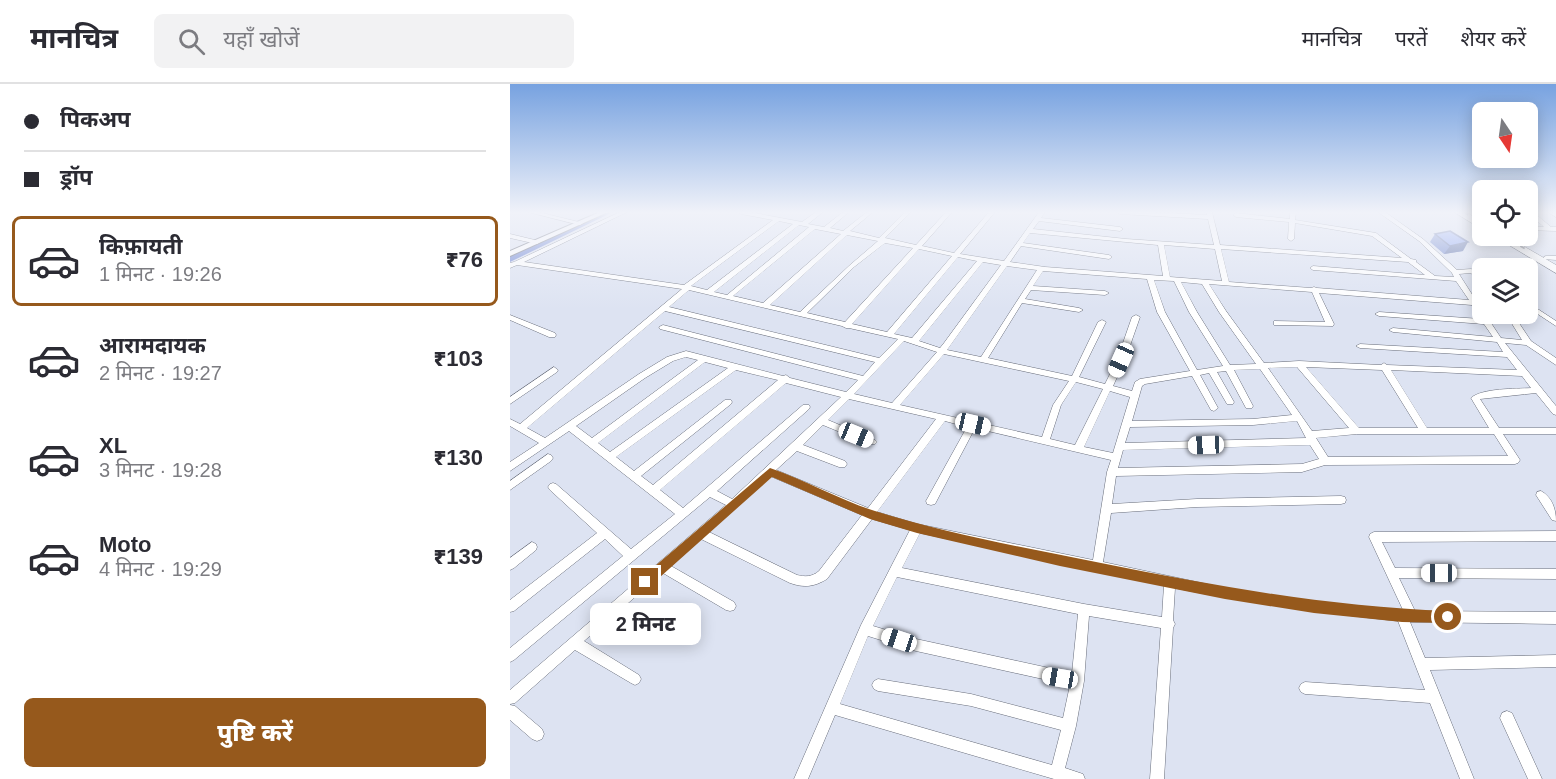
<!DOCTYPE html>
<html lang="hi">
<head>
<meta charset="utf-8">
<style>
  :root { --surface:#fff; --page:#f2f2f3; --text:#2b2b33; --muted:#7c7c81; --line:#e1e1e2; --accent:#96591c }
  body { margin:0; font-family:Arial,"Noto Sans Devanagari",sans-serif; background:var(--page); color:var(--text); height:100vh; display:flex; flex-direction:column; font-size:22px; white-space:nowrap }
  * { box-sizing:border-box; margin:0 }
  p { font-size:20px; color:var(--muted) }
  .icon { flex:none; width:33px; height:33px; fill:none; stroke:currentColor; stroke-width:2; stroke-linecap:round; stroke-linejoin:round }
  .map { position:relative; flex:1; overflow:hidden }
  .sheet { display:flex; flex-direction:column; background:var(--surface); width:510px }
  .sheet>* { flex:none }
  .guide { display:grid; align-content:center; height:132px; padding:0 24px; background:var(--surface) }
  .needle { width:39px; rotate:167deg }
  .controls { position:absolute; left:962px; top:18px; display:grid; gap:12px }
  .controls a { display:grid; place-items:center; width:66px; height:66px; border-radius:9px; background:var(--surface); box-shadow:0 3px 15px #0003; font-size:30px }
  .end { position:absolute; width:27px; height:27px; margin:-14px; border:8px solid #96591c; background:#fff; box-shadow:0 0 0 3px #fff }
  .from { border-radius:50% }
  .bubble { position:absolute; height:42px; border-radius:9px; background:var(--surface); box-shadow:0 3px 15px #0003; font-size:20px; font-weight:800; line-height:42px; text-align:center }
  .car { position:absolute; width:18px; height:36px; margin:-18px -9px; border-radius:8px; box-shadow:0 0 4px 2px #0007; background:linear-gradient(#fff 24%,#345 0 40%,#fff 0 76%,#345 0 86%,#fff 0) }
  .guide b { display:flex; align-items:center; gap:21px; height:57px; font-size:22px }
  .guide b+b { border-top:2px solid var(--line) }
  .guide i { width:15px; height:15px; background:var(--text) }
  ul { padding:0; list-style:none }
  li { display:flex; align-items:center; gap:18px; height:90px; margin:0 12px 9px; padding:0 12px; border:3px solid transparent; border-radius:9px }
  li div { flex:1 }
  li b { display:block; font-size:22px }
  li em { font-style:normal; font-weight:800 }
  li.current { border-color:var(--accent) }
  li>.icon { width:54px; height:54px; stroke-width:1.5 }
  .action { display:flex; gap:12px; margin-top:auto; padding:12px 24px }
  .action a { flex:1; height:69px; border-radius:9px; background:var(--accent); color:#fff; font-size:24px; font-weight:800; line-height:69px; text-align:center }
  header { display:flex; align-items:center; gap:36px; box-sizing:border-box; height:84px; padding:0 30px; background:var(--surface); border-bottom:2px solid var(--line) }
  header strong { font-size:28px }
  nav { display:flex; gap:33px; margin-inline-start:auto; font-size:21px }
  .search { width:420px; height:54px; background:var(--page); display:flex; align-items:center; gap:15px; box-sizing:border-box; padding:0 21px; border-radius:9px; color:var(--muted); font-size:22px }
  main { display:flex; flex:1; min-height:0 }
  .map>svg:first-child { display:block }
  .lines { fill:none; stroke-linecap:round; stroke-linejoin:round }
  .canal { fill:#6f86d3; fill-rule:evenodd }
  .minor-casing { stroke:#696e7b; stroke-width:1 }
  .tertiary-casing { stroke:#696e7b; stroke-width:2 }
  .trunk-casing { stroke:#696e7b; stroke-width:1 }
  .minor { fill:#fff; fill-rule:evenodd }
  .tertiary { fill:#fff; fill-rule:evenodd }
  .trunk { fill:#fff; fill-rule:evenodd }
  .rail { stroke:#898d97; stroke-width:2; stroke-dasharray:5 5; stroke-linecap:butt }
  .wall { fill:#788ed2 }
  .shaded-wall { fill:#6274ab }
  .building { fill:#8ca5f4; stroke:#6274ab; stroke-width:1.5 }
  .route { fill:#96591c }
</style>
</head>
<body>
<header>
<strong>मानचित्र</strong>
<div class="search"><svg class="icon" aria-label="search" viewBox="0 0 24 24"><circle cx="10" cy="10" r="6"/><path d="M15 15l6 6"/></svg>यहाँ खोजें</div>
<nav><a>मानचित्र</a><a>परतें</a><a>शेयर करें</a></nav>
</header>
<main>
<section class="sheet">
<div class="guide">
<b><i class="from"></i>पिकअप</b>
<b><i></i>ड्रॉप</b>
</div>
<ul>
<li class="current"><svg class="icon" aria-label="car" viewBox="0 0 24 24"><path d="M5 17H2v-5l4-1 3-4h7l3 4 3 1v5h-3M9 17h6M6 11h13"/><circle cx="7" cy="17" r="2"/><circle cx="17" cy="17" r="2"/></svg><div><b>किफ़ायती</b><p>1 मिनट · 19:26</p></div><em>₹76</em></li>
<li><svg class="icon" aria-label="car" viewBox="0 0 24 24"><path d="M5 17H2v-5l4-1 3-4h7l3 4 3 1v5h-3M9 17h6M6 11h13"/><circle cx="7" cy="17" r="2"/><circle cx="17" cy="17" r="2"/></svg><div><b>आरामदायक</b><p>2 मिनट · 19:27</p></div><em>₹103</em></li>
<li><svg class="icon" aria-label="car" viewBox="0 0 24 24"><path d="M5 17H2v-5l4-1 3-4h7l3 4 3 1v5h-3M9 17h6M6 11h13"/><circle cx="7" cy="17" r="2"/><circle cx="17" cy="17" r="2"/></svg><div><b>XL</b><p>3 मिनट · 19:28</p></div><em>₹130</em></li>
<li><svg class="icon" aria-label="car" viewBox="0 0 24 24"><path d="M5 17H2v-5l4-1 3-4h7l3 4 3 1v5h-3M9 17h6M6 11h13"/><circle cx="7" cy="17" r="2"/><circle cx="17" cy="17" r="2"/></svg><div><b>Moto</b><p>4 मिनट · 19:29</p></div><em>₹139</em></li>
</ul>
<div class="action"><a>पुष्टि करें</a></div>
</section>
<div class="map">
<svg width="1046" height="695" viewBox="0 0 1046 695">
  <rect width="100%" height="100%" fill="#dde3f2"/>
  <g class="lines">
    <path class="canal" d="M93,128H103L0,178V172Z"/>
    <g class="minor-casing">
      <path id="minor" d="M18,128H28L73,139L70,141Z
        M110,128H117L14,178L174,201L263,136L231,130L228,128H239L292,138L306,128H313L298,140L314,143L333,128H339L320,144L333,147L357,128H363L340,147L369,154L395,128H401L375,154L406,161L436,128H442L412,162L444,169L479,128H485L450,170L494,177L529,128H535L531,134L610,143L613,145L610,147L529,137L523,145L616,155L704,161L698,135L610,130L607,128H640L697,131L696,128H702L710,161L892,174L862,152L785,139L784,155L781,157L778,155L779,138L726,133L723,131L726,129L780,135V128H786L785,136L866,149L901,175L906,176V178L925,192L944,193L942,189L909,157L868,128H875L913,155L947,186L961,185L972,189V194L960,189L949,190L972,226V230H975L991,254L1012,256L996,230H1003L1021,257L1046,274V281L1016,261L995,259L1046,322V331L1043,330L1026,309L970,315L989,344H1046V350H993L1010,376L1008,379L1005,380L815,381L792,388L606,392L602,420L687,415L831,412L835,413L836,416L835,419L831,420L687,423L601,429L593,478L715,504L804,518L893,526L859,453L860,450L864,448L1046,447V457L872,458L885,484L1046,485V495L889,494L905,527L1046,528V540L900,538L915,574L1046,571V583L920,586L964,695H950L920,619L795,610L791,608L789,604L791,600L795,598L915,606L888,537C813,529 739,519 665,504L663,536L665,540L663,544L654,695H640L651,544L579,532L574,597L566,642L555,684L573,690L575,695H544L325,631L298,695H284L351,541L400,446L362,435L317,495C304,503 294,504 280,499L191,455L161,482L224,518L226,522L224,526L220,527L216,526L153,489L74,557L129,591L131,595L129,599L125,601L121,599L65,566L5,619L0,620V606L216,421L200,413L4,576L0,578V564L113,472L95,455L4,527L0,528V516L87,449L40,406L38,403L40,400L43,399L46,400L121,465L165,430L59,347L0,387V378L29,359L0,342V335L10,340L172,205L7,181L0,184V179L4,178ZM269,137L283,140L197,206L181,202ZM289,141L299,143L217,211L204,208ZM305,145L331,150L253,219L223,212ZM520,149L648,161L653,192L535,183L500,178L511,162L599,175L602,173L599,171L513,159ZM337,151L368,157L340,181L290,228L260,221ZM375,159L403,164L335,238L297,229L344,183ZM654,161L705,165L712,197L660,193ZM409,165L442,172L377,248L342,240ZM711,165L898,178L915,191L803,182L800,184L803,186L946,197L959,216L807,204L804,203L801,204L719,198ZM448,173L467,177L402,254L384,250ZM473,178L491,181L434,259L430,264L409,257ZM497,182L527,186L471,273L437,266ZM533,187L637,195L647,228L680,287L630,295L625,298L622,307L603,302L615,276L630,233L626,231L622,233L607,276L595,300L569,293L596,238L592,236L588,238L562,292L478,274L512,219L569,228L573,226L569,224L515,215L521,206L595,211L599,209L595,207L523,202ZM644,196L664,197L679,228L713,282L687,286L655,228ZM671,198L692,200L709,228L746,280L720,281L687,228ZM699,200L802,208L815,238L764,237V241H767L823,242L824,240L809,209L962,221L971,235L869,228L865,230L869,232L974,240L983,253L883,244L879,246L883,248L987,258L993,268L850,260L846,262L850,264L997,273L1007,286L877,281L874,279L871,281L789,277L754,279L716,227ZM179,206L332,242L336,244H339L388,255L369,274L159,223ZM155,227L365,278L353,292L153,241L149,243L150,245L348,296L336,308L280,294L276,291L273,292L176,267L157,273L129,290L35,354L17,344ZM394,257L427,268L382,319L344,310ZM434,270L559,297L543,321L532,353L390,321ZM176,273L188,276L82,354L66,342L135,294L163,277ZM195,278L218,284L100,368L88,359ZM787,283L839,344L802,347L758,284ZM796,283L872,286L908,344H849ZM750,285L782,331L743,335L622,337L632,302L635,300L682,292L701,326L704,327L708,324L690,291L699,289L717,320H723L724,318L707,288L716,287L736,324H742L743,322L724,286ZM226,286L268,296L143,401L131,392L221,320L222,318L221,316H215L124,387L106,373ZM881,286L1012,292L1021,304C1006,305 972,304 961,314L979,344H917ZM566,298L593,305L565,361L540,355L551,321ZM276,299L331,313L222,415L207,407L299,325L300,323L299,321H293L173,424L150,406ZM600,307L620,313L603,369L574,363ZM339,315L426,335L358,424L266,386L287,367L329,383H335L337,380L335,377L293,361L313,341L359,360H365L367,358L365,356L318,336ZM435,337L457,343L416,417L417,420L421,421L425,420L465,344L601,376L597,388L583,476L407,440L367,428ZM787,337L796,354L615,359L620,343L743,341ZM847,350H984L998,372L818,373L806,354ZM800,361L809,375L792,380L608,384L613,366ZM260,392L352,431L309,487C302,493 295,493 287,491L199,448ZM410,449L654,501L652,533L574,520L392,484ZM387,493L568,530L562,589L406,555L363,542ZM358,552L406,567L560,601L553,634L461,610L368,595L364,597L362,601L364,605L368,607L461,622L551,646L542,681L330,620Z
        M1017,128H1023L1041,143H1046V147L1017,146V142L1034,143Z
        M1038,128L1046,129V133Z
        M0,150L29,157L30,158L27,160L0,154Z
        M1036,172H1046V176L1034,175V173Z
        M1017,218L1046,237V242L1017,223Z
        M0,231L45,249L46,251L45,253H39L0,236Z
        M44,283L48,286L47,288L0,320V313Z
        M38,370L41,371L43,374L41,377L0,406V397Z
        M1031,407C1042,413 1046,425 1046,437L1042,436L1026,411L1027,408Z
        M22,458L26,460L27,463L26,466L4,484L0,486V474Z
        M0,621L5,622L32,645L34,650L32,655L27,657L22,655L0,636Z
        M997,627L1002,629L1032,695H1018L990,634L992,629Z"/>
    </g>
    <g class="tertiary-casing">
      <path id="tertiary" d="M90,128H98L0,172V167Z"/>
    </g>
    <g class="trunk-casing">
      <path id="trunk" d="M944,128H956L972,138V145Z
        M984,152H996L1046,181V189Z"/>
    </g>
    <use href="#minor" class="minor"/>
    <use href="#tertiary" class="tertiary"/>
    <use href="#trunk" class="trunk"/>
    <path class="rail" d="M954,128L972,139
      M993,152L1019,167"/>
  </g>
  <path class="wall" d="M925,150L953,167L934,170L920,158Z"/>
  <path class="shaded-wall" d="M958,158L953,167L934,170L940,162Z"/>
  <path class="building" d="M940,147L958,158L940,162L925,150Z"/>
  <linearGradient id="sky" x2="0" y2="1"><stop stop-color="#77a2e0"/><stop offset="0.57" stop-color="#f0f2f9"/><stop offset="1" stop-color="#f0f2f9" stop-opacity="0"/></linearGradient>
  <rect width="1046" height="225" fill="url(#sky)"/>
  <path class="route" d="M260,384C296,396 329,416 365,427C438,450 516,464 591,479C706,502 820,523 938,527L942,529L944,533L942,537L938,539L892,538L804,529L715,515L550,482L407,449L360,435L262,393L140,502H131V494Z"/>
</svg>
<div class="controls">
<a><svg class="needle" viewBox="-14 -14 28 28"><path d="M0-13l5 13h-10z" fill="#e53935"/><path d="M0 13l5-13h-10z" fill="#7c7c81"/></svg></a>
<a><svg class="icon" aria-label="locate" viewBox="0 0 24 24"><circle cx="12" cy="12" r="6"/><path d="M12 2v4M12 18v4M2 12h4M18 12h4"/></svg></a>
<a><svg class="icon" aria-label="layers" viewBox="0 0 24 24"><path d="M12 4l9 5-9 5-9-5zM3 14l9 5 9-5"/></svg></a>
</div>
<i class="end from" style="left:938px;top:533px"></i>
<i class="end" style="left:135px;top:498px"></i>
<div class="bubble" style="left:80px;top:519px;width:111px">2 मिनट</div>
<i class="car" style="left:611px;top:276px;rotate:204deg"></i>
<i class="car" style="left:463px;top:340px;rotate:103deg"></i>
<i class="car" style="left:346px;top:351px;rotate:112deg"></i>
<i class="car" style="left:696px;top:361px;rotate:268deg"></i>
<i class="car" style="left:929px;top:489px;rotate:270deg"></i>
<i class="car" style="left:389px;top:556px;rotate:288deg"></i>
<i class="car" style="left:550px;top:594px;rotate:280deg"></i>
</div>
</main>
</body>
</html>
